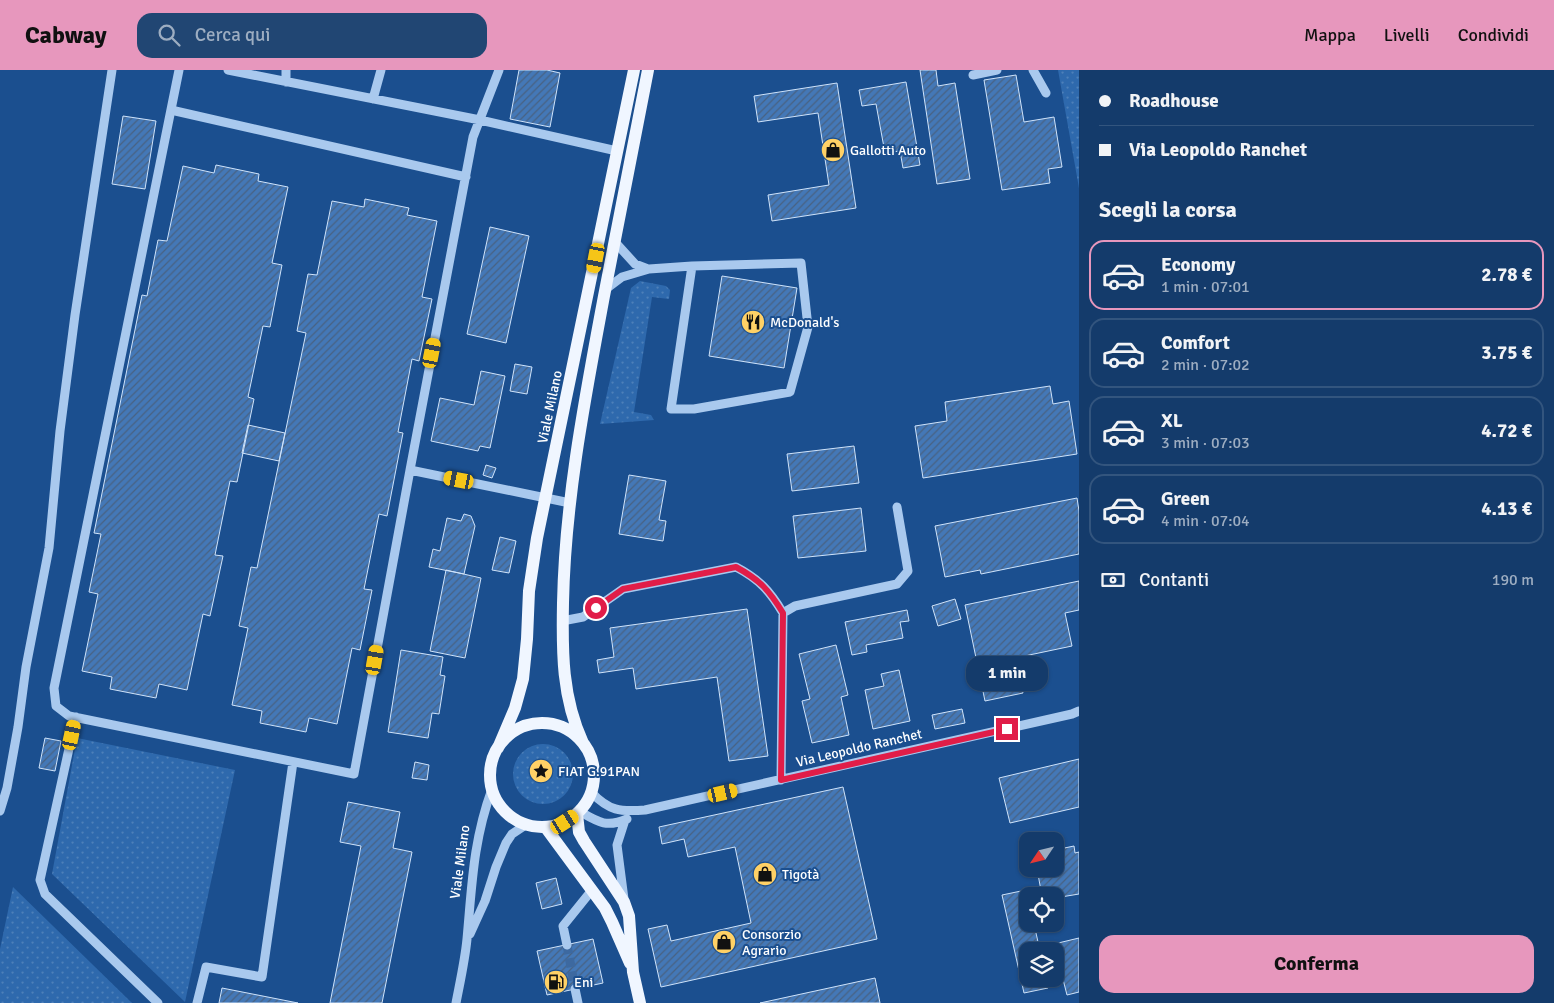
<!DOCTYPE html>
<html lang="it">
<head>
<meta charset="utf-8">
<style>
  :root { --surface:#143b6b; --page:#214673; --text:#f1f3f6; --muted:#9dadc1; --line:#33557e; --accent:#e797bd }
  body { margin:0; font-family:Signika,sans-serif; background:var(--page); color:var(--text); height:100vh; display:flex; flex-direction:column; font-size:19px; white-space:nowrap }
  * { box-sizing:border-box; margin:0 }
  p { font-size:16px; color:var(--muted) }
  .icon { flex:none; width:28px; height:28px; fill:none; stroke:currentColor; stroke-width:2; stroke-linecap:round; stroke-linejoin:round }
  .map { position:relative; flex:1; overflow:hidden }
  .side { display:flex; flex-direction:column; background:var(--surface); width:475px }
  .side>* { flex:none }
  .guide { display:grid; align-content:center; height:110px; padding:0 20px; background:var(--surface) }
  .needle { width:32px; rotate:235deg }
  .buttons { position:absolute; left:1019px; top:762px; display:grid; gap:10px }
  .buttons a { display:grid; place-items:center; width:45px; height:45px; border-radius:10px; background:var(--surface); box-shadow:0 1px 4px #0004,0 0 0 1px var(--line); font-size:25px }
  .end { position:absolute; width:22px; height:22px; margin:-11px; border:6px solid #e11d48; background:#fff; box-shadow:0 0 0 2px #fff }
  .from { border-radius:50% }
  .bubble { position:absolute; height:35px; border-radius:15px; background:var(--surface); box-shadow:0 1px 4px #0004,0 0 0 1px var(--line); font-size:16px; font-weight:700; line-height:35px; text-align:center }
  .car { position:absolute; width:15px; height:30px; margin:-15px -8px; border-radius:6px; box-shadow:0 0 4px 1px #0007; background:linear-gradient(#f5c518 24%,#345 0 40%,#f5c518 0 76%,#345 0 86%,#f5c518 0) }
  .guide b { display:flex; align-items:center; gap:18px; height:48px; font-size:19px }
  .guide b+b { border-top:1px solid var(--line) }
  .guide i { width:12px; height:12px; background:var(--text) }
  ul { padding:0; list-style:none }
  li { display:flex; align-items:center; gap:15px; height:70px; margin:0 10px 8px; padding:0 10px; border:2px solid var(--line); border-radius:15px }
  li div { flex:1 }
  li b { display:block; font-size:19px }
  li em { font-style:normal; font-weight:700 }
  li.active { border-color:var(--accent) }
  li>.icon { width:45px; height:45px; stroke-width:1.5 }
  h2 { padding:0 20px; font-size:22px; line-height:60px }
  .pay { display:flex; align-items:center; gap:12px; height:55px; padding:0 20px; font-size:19px }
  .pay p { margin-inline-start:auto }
  .action { display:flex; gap:10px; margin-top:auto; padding:10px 20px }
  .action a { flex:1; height:58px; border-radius:15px; background:var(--accent); color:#111; font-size:20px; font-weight:700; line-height:58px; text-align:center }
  header { display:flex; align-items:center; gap:30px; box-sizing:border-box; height:70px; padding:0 25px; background:var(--accent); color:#111 }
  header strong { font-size:24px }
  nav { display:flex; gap:28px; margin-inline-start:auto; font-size:18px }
  .search { width:350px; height:45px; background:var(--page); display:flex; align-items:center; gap:12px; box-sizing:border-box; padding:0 18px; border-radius:15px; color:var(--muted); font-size:19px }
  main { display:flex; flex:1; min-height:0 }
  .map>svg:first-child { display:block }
  .grass { fill:url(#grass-dots) }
  .building { fill:url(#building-hatch); stroke:#cfe3fa }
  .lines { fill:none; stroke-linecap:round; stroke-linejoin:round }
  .minor-tunnel { stroke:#3d69a0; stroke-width:9; stroke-dasharray:9 4.5; stroke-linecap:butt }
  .minor { stroke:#a9c9ee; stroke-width:9 }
  .major { stroke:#f0f6ff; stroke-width:12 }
  .route { stroke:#e11d48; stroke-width:6 }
  .labels { text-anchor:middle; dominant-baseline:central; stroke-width:4; stroke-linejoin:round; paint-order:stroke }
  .poi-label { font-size:14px; fill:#fff; stroke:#1b4f8f; text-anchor:start }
  .street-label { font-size:14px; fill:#fff; stroke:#1b4f8f }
</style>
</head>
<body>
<header>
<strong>Cabway</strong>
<div class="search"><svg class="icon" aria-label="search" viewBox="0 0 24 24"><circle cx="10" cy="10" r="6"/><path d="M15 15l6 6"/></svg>Cerca qui</div>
<nav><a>Mappa</a><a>Livelli</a><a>Condividi</a></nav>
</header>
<main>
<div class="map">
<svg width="1079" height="933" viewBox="0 0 1079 933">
  <defs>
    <pattern id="grass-dots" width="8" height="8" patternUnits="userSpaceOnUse" patternTransform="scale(1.25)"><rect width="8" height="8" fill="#2e69ad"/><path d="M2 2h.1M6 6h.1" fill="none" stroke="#4d80b9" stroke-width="1.8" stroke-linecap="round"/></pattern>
    <pattern id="building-hatch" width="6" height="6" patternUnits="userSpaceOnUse" patternTransform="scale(1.25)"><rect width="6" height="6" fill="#4478b7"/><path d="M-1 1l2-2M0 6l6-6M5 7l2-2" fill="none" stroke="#486282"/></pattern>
  </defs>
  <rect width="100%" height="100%" fill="#1b4f8f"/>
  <path class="grass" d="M1058,0H1079V118Z
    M640,211L666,216L670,220L669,229L652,227L634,342L651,345L654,350L600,354L631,218Z
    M77,668L235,700L185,932L52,804Z
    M513 704a30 30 0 1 1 60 0a30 30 0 1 1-60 0Z
    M13,817L132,933H0V879Z"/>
  <path class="building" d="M519,0H547L560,3L550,57L510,49Z
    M920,0H936L938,16L955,13L970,109L937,114Z
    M1016,5L1024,52L1054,47L1062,97L1048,99L1050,113L1002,120L984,10Z
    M906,12L920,95L903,98L900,81L885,83L876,34L862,36L859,20Z
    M837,13L856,138L772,151L768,125L829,115L818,43L758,52L754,26Z
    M123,46L156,51L145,119L112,114Z
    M216,95L259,104L258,111L288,117L272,193L282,195L270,257L263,256L248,327L254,329L237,412L230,411L215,485L223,486L210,546L203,544L187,620L159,614L156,628L110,619L112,607L82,601L98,524L89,522L101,464L94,463L142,225L147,226L158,170L167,171L183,96L214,103Z
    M365,129L409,138L407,145L437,151L422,227L432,229L419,291L412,289L398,362L403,363L387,446L379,444L364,519L372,520L360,580L352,578L337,654L309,648L306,662L260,653L262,641L232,635L248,558L239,556L251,497L257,498L306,263L297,261L308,204L317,205L332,131L364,137Z
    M490,157L529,166L506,273L467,264Z
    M722,206L797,218L784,298L709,286Z
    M515,294L532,297L527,324L510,321Z
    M481,301L505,306L490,378L480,376L478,381L431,371L440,328L474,335Z
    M1050,316L1053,334L1069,331L1077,384L923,408L915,356L947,351L945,332Z
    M248,355L285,363L279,391L242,383Z
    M854,376L859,413L792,421L787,384Z
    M486,395L496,398L492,408L483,405Z
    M629,405L666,411L659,450L666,451L663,471L619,464Z
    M1077,428L1079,441V484L981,504L980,500L945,507L935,456Z
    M861,438L866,481L798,488L793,446Z
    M464,444L471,446L475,456L464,504L429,497L433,479L440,481L447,448L461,451Z
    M500,467L516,471L509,503L492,500Z
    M446,500L481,508L465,588L430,581Z
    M1079,511V540L1065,543L1072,576L1015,588L1023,623L985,631L965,535Z
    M955,529L961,549L938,556L932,536Z
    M747,539L768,686L729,691L717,607L636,619L633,598L599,603L597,590L614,587L610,558Z
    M907,540L909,551L900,552L903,568L866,575L867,582L852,585L845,552Z
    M836,575L848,625L841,627L849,665L812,673L802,631L810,629L799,584Z
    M401,580L443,587L440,605L445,606L439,644L432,643L428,668L388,662Z
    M899,600L910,651L873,659L865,620L884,616L881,604Z
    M962,639L965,653L935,659L932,645Z
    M45,668L61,671L55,701L39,698Z
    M1079,689V737L1010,753L999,708Z
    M415,692L429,695L427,710L412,708Z
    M843,717L877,869L661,917L648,859L667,855L671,871L751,853L735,777L688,787L684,769L662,774L659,757Z
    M348,732L400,742L393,778L412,782L382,933H330L361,776L340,772Z
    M1074,776L1075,783L1079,782V824L1055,828V826H1042L1037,799H1055V780Z
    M556,808L562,834L542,839L536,813Z
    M1026,820L1028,827V854H1034L1040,881H1028V909H1046L1048,918L1024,923L1002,825Z
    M1079,868V922L1067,925L1054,874Z
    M593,869L603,913L547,925L537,881Z
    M875,908L880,933H760Z
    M222,918L298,933H219Z"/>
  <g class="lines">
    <path class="minor-tunnel" d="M567,875L575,919"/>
    <path class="minor" d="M179,0L54,618L56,636L69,646L354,704L410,400L473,67L499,0
      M228,0L480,50L617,81
      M1033,0L1046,23
      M973,5L997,0
      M286,12V0
      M373,29L381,0
      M171,40L466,107
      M615,172L635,194L648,199
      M606,219L622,207L649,199L692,196L801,193L808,257L790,322L694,339H671L692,196
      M410,400L570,433
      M562,551L583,547L623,519L736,497C759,509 770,521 783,543
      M76,647L40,810L45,824L158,933
      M781,710L783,543L795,536L897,514L908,501L897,437
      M591,722C609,741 620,742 645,740L1072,644L1079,641
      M0,741L7,718L18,657L26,597L49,478L60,361L75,245L112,0
      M579,741C598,752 606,758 627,749
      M624,829L617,775L625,750
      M470,864L485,831L496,797L506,773L512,764L527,754
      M567,875L563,856L592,820
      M575,919L578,933
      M197,933L206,897L262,907L293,692
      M456,933C460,912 465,890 467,869C472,815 473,771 492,719"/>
    <path class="major" d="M490 705a52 52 0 1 1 104 0a52 52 0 1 1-104 0Z
      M583,673C562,628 562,582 563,533C565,430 585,328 604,226C619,151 633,75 648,0
      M498,678L515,638L523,609L527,569L529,521L537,468L634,0
      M577,744L579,762L584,771L624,832L629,846L633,902L640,933
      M546,758L605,838L612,852L630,893"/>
  </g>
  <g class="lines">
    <path class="route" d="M596,538L623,519L736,497C760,510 769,520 783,543L781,710L1007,659"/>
  </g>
  <defs>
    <g id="shop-disc" transform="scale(1.25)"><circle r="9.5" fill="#ffd166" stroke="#1b4f8f"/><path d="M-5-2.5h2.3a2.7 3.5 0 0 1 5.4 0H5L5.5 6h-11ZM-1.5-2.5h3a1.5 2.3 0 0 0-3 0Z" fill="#111"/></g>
    <g id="restaurant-disc" transform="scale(1.25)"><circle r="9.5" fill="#ffd166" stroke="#1b4f8f"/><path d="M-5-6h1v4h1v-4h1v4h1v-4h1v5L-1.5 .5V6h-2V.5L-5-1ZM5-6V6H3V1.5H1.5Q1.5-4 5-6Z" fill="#111"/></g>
    <g id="sight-disc" transform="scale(1.25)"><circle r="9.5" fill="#ffd166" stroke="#1b4f8f"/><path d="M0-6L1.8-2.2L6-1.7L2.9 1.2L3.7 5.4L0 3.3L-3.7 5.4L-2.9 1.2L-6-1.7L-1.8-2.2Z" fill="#111"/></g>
    <g id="fuel-disc" transform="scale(1.25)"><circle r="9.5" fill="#ffd166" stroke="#1b4f8f"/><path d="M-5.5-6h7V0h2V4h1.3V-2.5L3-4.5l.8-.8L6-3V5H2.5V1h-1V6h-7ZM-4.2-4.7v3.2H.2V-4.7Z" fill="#111"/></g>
  </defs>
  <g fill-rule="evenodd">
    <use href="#shop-disc" x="833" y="80"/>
    <use href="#restaurant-disc" x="753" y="252"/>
    <use href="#sight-disc" x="541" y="701"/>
    <use href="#shop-disc" x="765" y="804"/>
    <use href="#shop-disc" x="724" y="872"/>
    <use href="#fuel-disc" x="556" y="912"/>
  </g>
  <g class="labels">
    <g class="poi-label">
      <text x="850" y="80">Gallotti Auto</text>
      <text x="770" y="252">McDonald's</text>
      <text x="558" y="701">FIAT G.91PAN</text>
      <text x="782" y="804">Tigotà</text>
      <text x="742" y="864">Consorzio<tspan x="742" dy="16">Agrario</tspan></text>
      <text x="574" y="912">Eni</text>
    </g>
    <g class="street-label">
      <text transform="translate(550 337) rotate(-78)">Viale Milano</text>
      <text transform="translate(859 678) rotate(-13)">Via Leopoldo Ranchet</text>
      <text transform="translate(460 792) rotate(-82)">Viale Milano</text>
    </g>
  </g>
</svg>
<div class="buttons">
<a><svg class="needle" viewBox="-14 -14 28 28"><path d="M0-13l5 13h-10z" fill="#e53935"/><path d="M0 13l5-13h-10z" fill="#9dadc1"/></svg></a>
<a><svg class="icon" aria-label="locate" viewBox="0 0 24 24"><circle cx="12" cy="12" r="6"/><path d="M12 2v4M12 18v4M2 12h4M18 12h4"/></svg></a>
<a><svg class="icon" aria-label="layers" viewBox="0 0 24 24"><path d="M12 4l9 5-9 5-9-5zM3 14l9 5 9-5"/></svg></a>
</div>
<i class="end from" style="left:596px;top:538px"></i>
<i class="end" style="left:1007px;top:659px"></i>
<div class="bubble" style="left:966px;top:586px;width:82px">1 min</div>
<i class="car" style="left:596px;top:188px;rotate:191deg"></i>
<i class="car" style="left:432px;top:283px;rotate:11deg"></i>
<i class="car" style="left:459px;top:410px;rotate:281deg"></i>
<i class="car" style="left:375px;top:590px;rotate:10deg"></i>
<i class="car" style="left:72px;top:665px;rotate:12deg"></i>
<i class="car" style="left:723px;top:723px;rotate:77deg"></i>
<i class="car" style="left:565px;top:752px;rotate:57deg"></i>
</div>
<section class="side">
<div class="guide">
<b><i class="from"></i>Roadhouse</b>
<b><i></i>Via Leopoldo Ranchet</b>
</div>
<h2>Scegli la corsa</h2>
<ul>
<li class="active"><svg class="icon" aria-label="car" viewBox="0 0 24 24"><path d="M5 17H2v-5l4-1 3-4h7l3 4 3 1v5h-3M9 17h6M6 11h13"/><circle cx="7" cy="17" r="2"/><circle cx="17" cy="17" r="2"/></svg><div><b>Economy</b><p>1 min · 07:01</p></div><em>2.78 €</em></li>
<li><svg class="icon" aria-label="car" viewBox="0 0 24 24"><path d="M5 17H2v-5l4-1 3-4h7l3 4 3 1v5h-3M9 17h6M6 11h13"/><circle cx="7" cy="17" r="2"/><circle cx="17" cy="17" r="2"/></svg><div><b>Comfort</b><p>2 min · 07:02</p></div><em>3.75 €</em></li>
<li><svg class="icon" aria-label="car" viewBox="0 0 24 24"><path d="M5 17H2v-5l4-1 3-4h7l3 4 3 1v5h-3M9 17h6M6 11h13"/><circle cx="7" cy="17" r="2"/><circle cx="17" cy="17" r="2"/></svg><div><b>XL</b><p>3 min · 07:03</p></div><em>4.72 €</em></li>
<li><svg class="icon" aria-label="car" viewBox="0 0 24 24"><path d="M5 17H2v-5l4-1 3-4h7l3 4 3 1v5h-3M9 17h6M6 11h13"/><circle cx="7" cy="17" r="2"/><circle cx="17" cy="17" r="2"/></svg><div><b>Green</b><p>4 min · 07:04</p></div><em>4.13 €</em></li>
</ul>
<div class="pay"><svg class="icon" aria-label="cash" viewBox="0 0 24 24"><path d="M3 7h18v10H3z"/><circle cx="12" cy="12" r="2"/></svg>Contanti<p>190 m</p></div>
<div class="action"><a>Conferma</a></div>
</section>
</main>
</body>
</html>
